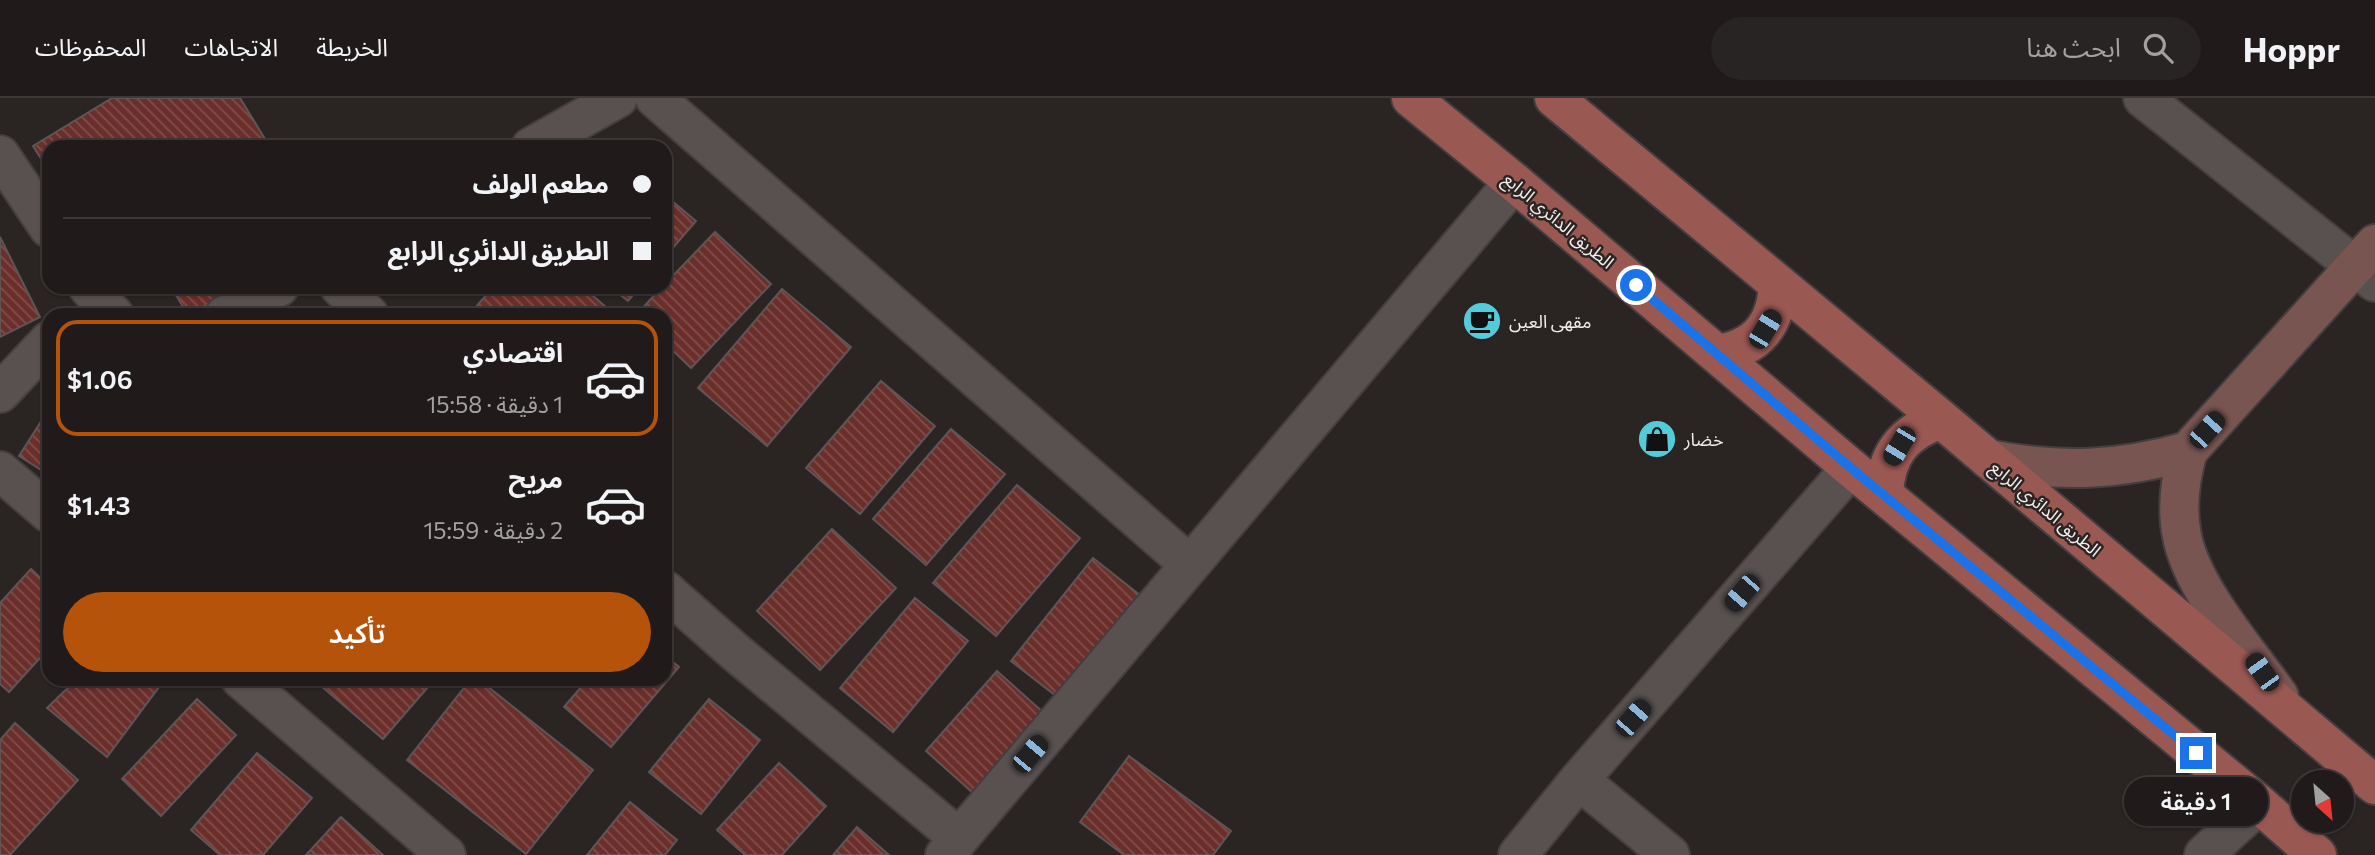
<!DOCTYPE html>
<html lang="ar">
<head>
<meta charset="utf-8">
<style>
  :root { --surface:#201b1a; --page:#282423; --text:#f1f3f6; --muted:#a2a1a2; --line:#3d3939; --accent:#b45309 }
  body { margin:0; font-family:Commissioner,"Noto Sans Arabic",sans-serif; background:var(--page); color:var(--text); direction:rtl; height:100vh; display:flex; flex-direction:column; font-size:26px; white-space:nowrap }
  * { box-sizing:border-box; margin:0 }
  p { font-size:23px; color:var(--muted) }
  .icon { flex:none; width:38px; height:38px; fill:none; stroke:currentColor; stroke-width:2; stroke-linecap:round; stroke-linejoin:round }
  .map { position:relative; flex:1; overflow:hidden; direction:ltr }
  .panel { position:absolute; left:42px; top:210px; width:630px; height:378px; display:flex; flex-direction:column; background:var(--surface); border-radius:21px; box-shadow:0 2px 5px #0004,0 0 0 2px var(--line); direction:rtl }
  .panel>* { flex:none }
  .hud { position:absolute; left:42px; top:42px; width:630px; height:154px; border-radius:21px; box-shadow:0 2px 5px #0004,0 0 0 2px var(--line); direction:rtl; display:grid; align-content:center; height:154px; padding:0 21px; background:var(--surface) }
  .needle { width:46px; rotate:153deg }
  .buttons { position:absolute; left:2291px; top:672px; display:grid; gap:14px }
  .buttons a { display:grid; place-items:center; width:63px; height:63px; border-radius:50%; background:var(--surface); box-shadow:0 2px 5px #0004,0 0 0 2px var(--line); font-size:35px }
  .end { position:absolute; width:32px; height:32px; margin:-16px; border:9px solid #1a73e8; background:#fff; box-shadow:0 0 0 4px #fff }
  .from { border-radius:50% }
  .bubble { position:absolute; height:49px; border-radius:24px; background:var(--surface); box-shadow:0 2px 5px #0004,0 0 0 2px var(--line); font-size:23px; font-weight:600; line-height:49px; text-align:center; direction:rtl }
  .car { position:absolute; width:21px; height:42px; margin:-21px -10px; border-radius:9px; box-shadow:0 0 5px 2px #0007; background:linear-gradient(#222 24%,#8ab4d8 0 40%,#222 0 76%,#8ab4d8 0 86%,#222 0) }
  .hud b { display:flex; align-items:center; gap:24px; height:66px; font-size:26px }
  .hud b+b { border-top:2px solid var(--line) }
  .hud i { width:18px; height:18px; background:var(--text) }
  ul { padding:12px 0 0; list-style:none }
  li { display:flex; align-items:center; gap:21px; height:116px; margin:0 14px 10px; padding:0 7px; border:4px solid transparent; border-radius:21px }
  li div { flex:1 }
  li b { display:block; font-size:26px }
  li em { font-style:normal; font-weight:600 }
  li.current { border-color:var(--accent) }
  li>.icon { width:63px; height:63px; stroke-width:1.5 }
  .button { display:flex; gap:14px; margin-top:auto; padding:14px 21px }
  .button a { flex:1; height:80px; border-radius:42px; background:var(--accent); color:#fff; font-size:28px; font-weight:600; line-height:80px; text-align:center }
  header { display:flex; align-items:center; gap:42px; box-sizing:border-box; height:98px; padding:0 35px; background:var(--surface); border-bottom:2px solid var(--line) }
  header strong { font-size:33px }
  nav { display:flex; gap:38px; margin-inline-start:auto; font-size:24px }
  .search { width:490px; height:63px; background:var(--page); display:flex; align-items:center; gap:18px; box-sizing:border-box; padding:0 24px; border-radius:38px; color:var(--muted); font-size:26px }
  .map>svg:first-child { display:block }
  .building { fill:url(#building-back-hatch); stroke:#5e5656; stroke-width:2 }
  .lines { fill:none; stroke-linecap:round; stroke-linejoin:round }
  .street-casing { stroke:#443e3e; stroke-width:42 }
  .secondary-casing { stroke:#443e3e; stroke-width:42 }
  .primary-casing { stroke:#443e3e; stroke-width:42 }
  .street { stroke:#585150; stroke-width:38 }
  .secondary { stroke:#795552; stroke-width:38 }
  .primary { stroke:#9a5853; stroke-width:38 }
  .route { stroke:#1a73e8; stroke-width:9 }
  .labels { text-anchor:middle; dominant-baseline:central; stroke-width:5; stroke-linejoin:round; paint-order:stroke }
  .street-label { font-size:18px; fill:#f2eded; stroke:#2a2423 }
  .poi-label { font-size:18px; fill:#f2eded; stroke:#2a2423; text-anchor:start }
</style>
</head>
<body>
<header>
<strong>Hoppr</strong>
<div class="search"><svg class="icon" aria-label="search" viewBox="0 0 24 24"><circle cx="10" cy="10" r="6"/><path d="M15 15l6 6"/></svg>ابحث هنا</div>
<nav><a>الخريطة</a><a>الاتجاهات</a><a>المحفوظات</a></nav>
</header>
<div class="map">
<svg width="2375" height="757" viewBox="0 0 2375 757">
  <defs>
    <pattern id="building-back-hatch" width="6" height="6" patternUnits="userSpaceOnUse" patternTransform="scale(1.75)"><rect width="6" height="6" fill="#6b2f2b"/><path d="M-1 5l2 2M0 0l6 6M5-1l2 2" fill="none" stroke="#814d4a"/></pattern>
  </defs>
  <rect width="100%" height="100%" fill="#2a2423"/>
  <path class="building" d="M112,0H240L265,41L253,49H49V73L33,48Z
    M665,97L696,123L665,159Z
    M715,134L771,186L691,270L665,245V217H636L662,189H665V186Z
    M0,139L40,219L0,239Z
    M171,189H238L188,217Z
    M493,189H583L607,210L600,217H469Z
    M610,189H640L628,203Z
    M782,191L851,249L767,348L698,290Z
    M881,283L935,328L860,416L806,370Z
    M49,311V377L19,358Z
    M951,331L1005,376L926,467L873,421Z
    M1017,387L1080,440L996,538L933,485Z
    M832,431L896,490L820,572L757,513Z
    M1093,460L1141,498L1060,601L1011,563Z
    M31,471L49,488V550L9,594L0,586V505Z
    M915,500L968,543L893,634L840,590Z
    M665,558L679,569L611,649L564,609L588,581H665Z
    M997,573L1044,615L973,695L926,653Z
    M77,581H165L107,659L47,610Z
    M327,581H435L383,641L321,588Z
    M471,581H478L593,672L526,756L407,662Z
    M197,601L236,637L161,718L122,681Z
    M709,601L760,642L701,716L649,674Z
    M15,625L78,682L10,757H0V642Z
    M257,655L312,700L263,757H220L191,732Z
    M1129,658L1231,733L1213,757H1124L1080,724Z
    M779,665L826,708L782,757H745L717,732Z
    M630,704L677,742L665,757H587Z
    M341,719L383,757H306Z
    M857,729L889,757H833Z"/>
  <g class="lines">
    <g class="street-casing">
      <path id="street" d="M655,0L1190,467L1514,84
        M2143,0L2375,184
        M531,49L618,0
        M0,57L49,130
        M88,189L114,217
        M340,189L369,217
        M225,217L279,189
        M0,295L49,243
        M0,373L49,415
        M665,492L734,553L959,740
        M241,581L446,757
        M1579,682L1670,757
        M945,757L1190,467
        M1518,757L1579,682L1851,370
        M2204,757L2259,706"/>
    </g>
    <g class="secondary-casing">
      <path id="secondary" d="M1988,361C2060,375 2118,373 2188,353
        M2279,598C2248,554 2192,491 2182,438C2176,409 2180,381 2188,353L2375,146"/>
    </g>
    <g class="primary-casing">
      <path id="primary" d="M1411,0L1514,84L1851,370L2259,706L2317,757
        M1554,0L1941,321L2375,687
        M1717,256C1758,250 1776,226 1778,186
        M1884,396C1886,356 1903,335 1941,321"/>
    </g>
    <use href="#street" class="street"/>
    <use href="#secondary" class="secondary"/>
    <use href="#primary" class="primary"/>
  </g>
  <g class="lines">
    <path class="route" d="M1636,187L1851,370L2196,655"/>
  </g>
  <defs>
    <g id="cafe-disc" transform="scale(2.0125)"><circle r="9.5" fill="#52cbda" stroke="#2a2423"/><path d="M-5.5-4.5H6V0H3Q3 3.5 0 3.5H-2.5Q-5.5 3.5-5.5 0ZM3-3.2v2h1.7v-2ZM-6 4.5H4V6H-6Z" fill="#111"/></g>
    <g id="shop-disc" transform="scale(2.0125)"><circle r="9.5" fill="#52cbda" stroke="#2a2423"/><path d="M-5-2.5h2.3a2.7 3.5 0 0 1 5.4 0H5L5.5 6h-11ZM-1.5-2.5h3a1.5 2.3 0 0 0-3 0Z" fill="#111"/></g>
  </defs>
  <g fill-rule="evenodd">
    <use href="#cafe-disc" x="1482" y="223"/>
    <use href="#shop-disc" x="1657" y="341"/>
  </g>
  <g class="labels">
    <g class="street-label">
      <text transform="translate(1559 122) rotate(40)">الطريق الدائري الرابع</text>
      <text transform="translate(2046 410) rotate(40)">الطريق الدائري الرابع</text>
    </g>
    <g class="poi-label">
      <text x="1509" y="223">مقهى العين</text>
      <text x="1684" y="341">خضار</text>
    </g>
  </g>
</svg>
<div class="buttons">
<a><svg class="needle" viewBox="-14 -14 28 28"><path d="M0-13l5 13h-10z" fill="#e53935"/><path d="M0 13l5-13h-10z" fill="#a2a1a2"/></svg></a>
</div>
<i class="end from" style="left:1636px;top:187px"></i>
<i class="end" style="left:2196px;top:655px"></i>
<div class="bubble" style="left:2124px;top:679px;width:144px">1 دقيقة</div>
<i class="car" style="left:1765px;top:231px;rotate:31deg"></i>
<i class="car" style="left:2207px;top:332px;rotate:42deg"></i>
<i class="car" style="left:1899px;top:348px;rotate:211deg"></i>
<i class="car" style="left:1742px;top:495px;rotate:221deg"></i>
<i class="car" style="left:2262px;top:574px;rotate:324deg"></i>
<i class="car" style="left:1633px;top:620px;rotate:41deg"></i>
<i class="car" style="left:1030px;top:656px;rotate:40deg"></i>
<div class="hud">
<b><i class="from"></i>مطعم الولف</b>
<b><i></i>الطريق الدائري الرابع</b>
</div>
<section class="panel">
<ul>
<li class="current"><svg class="icon" aria-label="car" viewBox="0 0 24 24"><path d="M5 17H2v-5l4-1 3-4h7l3 4 3 1v5h-3M9 17h6M6 11h13"/><circle cx="7" cy="17" r="2"/><circle cx="17" cy="17" r="2"/></svg><div><b>اقتصادي</b><p>1 دقيقة · 15:58</p></div><em>$1.06</em></li>
<li><svg class="icon" aria-label="car" viewBox="0 0 24 24"><path d="M5 17H2v-5l4-1 3-4h7l3 4 3 1v5h-3M9 17h6M6 11h13"/><circle cx="7" cy="17" r="2"/><circle cx="17" cy="17" r="2"/></svg><div><b>مريح</b><p>2 دقيقة · 15:59</p></div><em>$1.43</em></li>
</ul>
<div class="button"><a>تأكيد</a></div>
</section>
</div>
</body>
</html>
